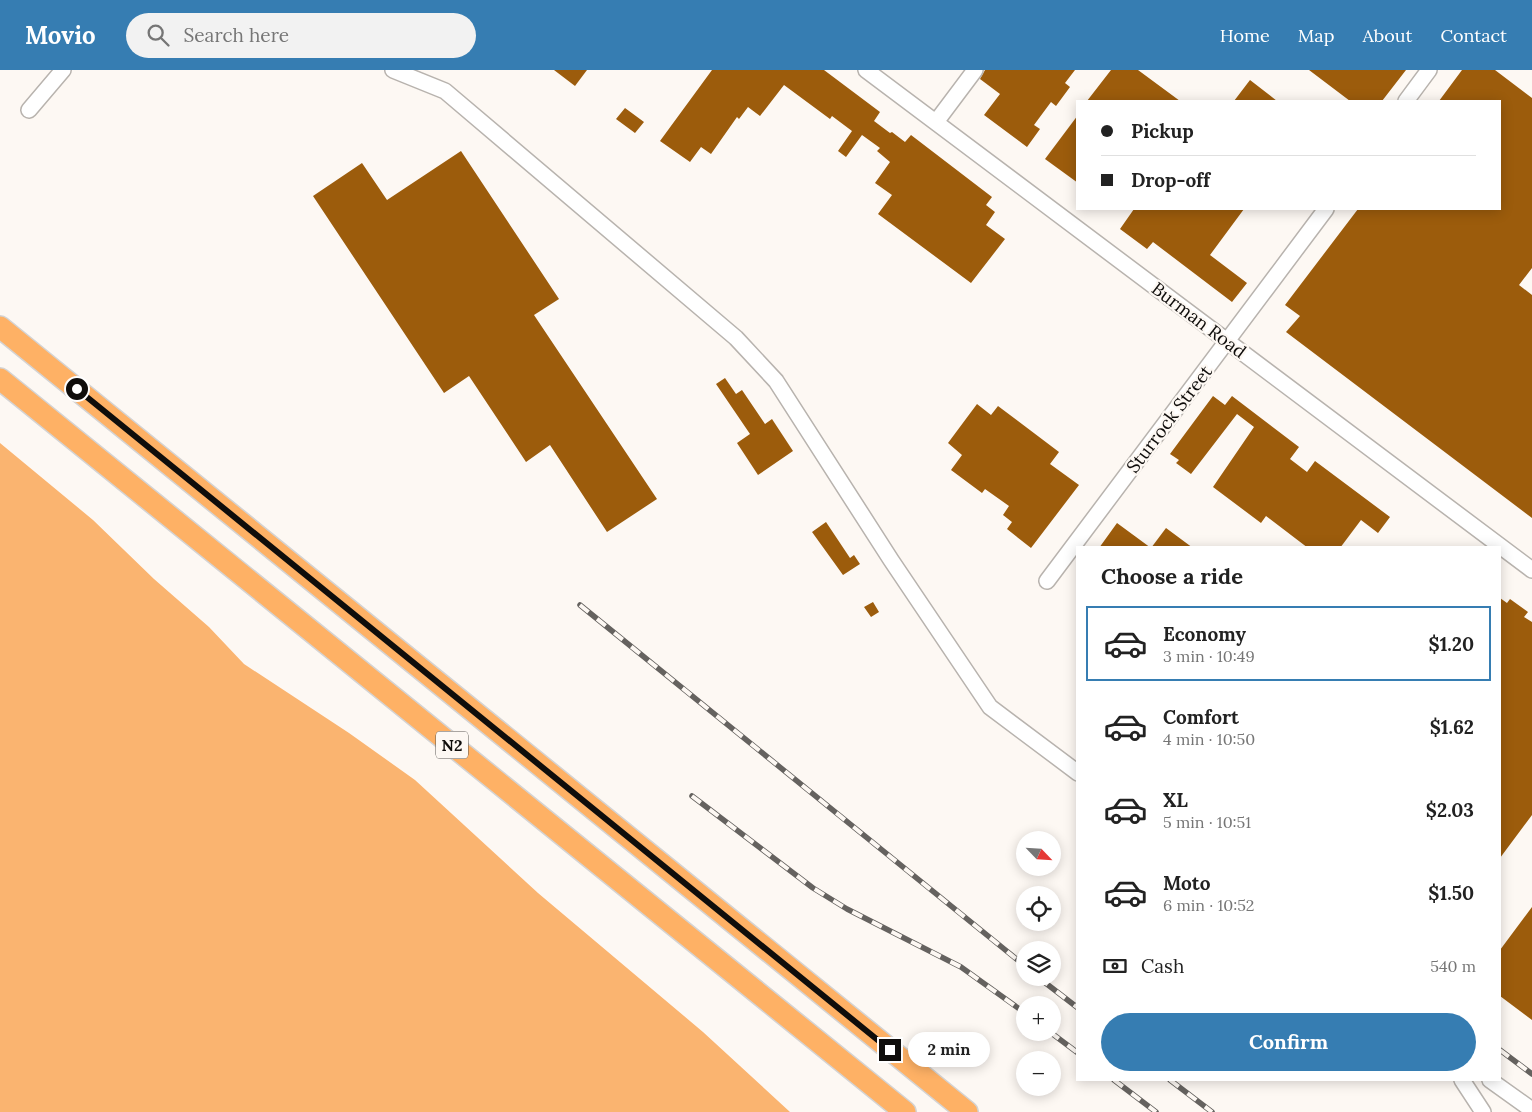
<!DOCTYPE html>
<html lang="en">
<head>
<meta charset="utf-8">
<style>
  :root { --surface:#fff; --page:#f2f2f2; --text:#222; --muted:#767676; --line:#e0e0e0; --accent:#367db2 }
  body { margin:0; font-family:Lora,serif; background:var(--page); color:var(--text); height:100vh; display:flex; flex-direction:column; font-size:19px; white-space:nowrap }
  * { box-sizing:border-box; margin:0 }
  p { font-size:16px; color:var(--muted) }
  .icon { flex:none; width:28px; height:28px; fill:none; stroke:currentColor; stroke-width:2; stroke-linecap:round; stroke-linejoin:round }
  .map { position:relative; flex:1; overflow:hidden }
  .side { position:absolute; left:1076px; top:476px; width:425px; height:535px; display:flex; flex-direction:column; background:var(--surface); border-radius:0px; box-shadow:0 2px 12px #0003 }
  .side>* { flex:none }
  .banner { position:absolute; left:1076px; top:30px; width:425px; height:110px; border-radius:0px; box-shadow:0 2px 12px #0003; display:grid; align-content:center; height:110px; padding:0 25px; background:var(--surface) }
  .needle { width:32px; rotate:115deg }
  .fabs { position:absolute; left:1016px; top:761px; display:grid; gap:10px }
  .fabs a { display:grid; place-items:center; width:45px; height:45px; border-radius:50%; background:var(--surface); box-shadow:0 2px 12px #0003; font-size:25px }
  .end { position:absolute; width:22px; height:22px; margin:-11px; border:6px solid #0f0d0b; background:#fff; box-shadow:0 0 0 2px #fff }
  .from { border-radius:50% }
  .bubble { position:absolute; height:35px; border-radius:18px; background:var(--surface); box-shadow:0 2px 12px #0003; font-size:16px; font-weight:700; line-height:35px; text-align:center }
  .banner b { display:flex; align-items:center; gap:18px; height:48px; font-size:19px }
  .banner b+b { border-top:1px solid var(--line) }
  .banner i { width:12px; height:12px; background:var(--text) }
  ul { padding:0; list-style:none }
  li { display:flex; align-items:center; gap:15px; height:75px; margin:0 10px 8px; padding:0 15px; border:2px solid transparent; border-radius:0px }
  li div { flex:1 }
  li b { display:block; font-size:19px }
  li em { font-style:normal; font-weight:700 }
  li.selected { border-color:var(--accent) }
  li>.icon { width:45px; height:45px; stroke-width:1.5 }
  h2 { padding:0 25px; font-size:22px; line-height:60px }
  .pay { display:flex; align-items:center; gap:12px; height:55px; padding:0 25px; font-size:19px }
  .pay p { margin-inline-start:auto }
  .action { display:flex; gap:10px; margin-top:auto; padding:10px 25px }
  .action a { flex:1; height:58px; border-radius:30px; background:var(--accent); color:#fff; font-size:20px; font-weight:700; line-height:58px; text-align:center }
  header { display:flex; align-items:center; gap:30px; box-sizing:border-box; height:70px; padding:0 25px; background:var(--accent); color:#fff }
  header strong { font-size:24px }
  nav { display:flex; gap:28px; margin-inline-start:auto; font-size:18px }
  .search { width:350px; height:45px; background:var(--page); display:flex; align-items:center; gap:12px; box-sizing:border-box; padding:0 18px; border-radius:28px; color:var(--muted); font-size:19px }
  .map>svg:first-child { display:block }
  .water { fill:#fab470 }
  .building { fill:#9c5c0c }
  .lines { fill:none; stroke-linecap:round; stroke-linejoin:round }
  .minor-casing { stroke:#b8b3ae; stroke-width:18 }
  .highway-casing { stroke:#d4d3d3; stroke-width:24 }
  .minor { stroke:#fff; stroke-width:15 }
  .highway { stroke:#feb165; stroke-width:21 }
  .rail-casing { stroke:#65625f; stroke-width:5.5 }
  .rail { stroke:#fdf8f3; stroke-width:4; stroke-dasharray:11; stroke-linecap:butt }
  .route { stroke:#0f0d0b; stroke-width:6 }
  .labels { text-anchor:middle; dominant-baseline:central; stroke-width:4.5; stroke-linejoin:round; paint-order:stroke }
  .shield { fill:#fdf8f3; stroke:#565451; stroke-width:1 }
  .shield-label { font-size:16px; font-weight:bold; fill:#0f0d0b }
  .street-label { font-size:18px; fill:#0f0d0b; stroke:#fdf8f3 }
</style>
</head>
<body>
<header>
<strong>Movio</strong>
<div class="search"><svg class="icon" aria-label="search" viewBox="0 0 24 24"><circle cx="10" cy="10" r="6"/><path d="M15 15l6 6"/></svg>Search here</div>
<nav><a>Home</a><a>Map</a><a>About</a><a>Contact</a></nav>
</header>
<div class="map">
<svg width="1532" height="1042" viewBox="0 0 1532 1042">
  <rect width="100%" height="100%" fill="#fdf8f3"/>
  <path class="water" d="M0,373L93,450L154,509L209,557L244,594L349,663L415,710L538,823L703,962L790,1042H0Z"/>
  <path class="building" d="M554,0H587L575,16Z
    M712,0H824L880,42L874,51L890,63L892,62L905,72L911,65L992,127L986,135L995,142L986,155L1005,169L971,213L878,144L892,125L875,113L890,92L877,81L880,78L862,65L846,87L838,81L852,61L832,46L830,49L784,15L760,46L748,37L739,49L737,47L711,84L701,77L690,92L660,71Z
    M985,0H1075L1065,13L1070,17L1056,36L1051,32L1034,55L1040,59L1027,77L984,45L1000,24L980,9Z
    M1111,0H1138L1180,31H1087Z
    M1309,0H1406L1382,31H1350Z
    M1462,0H1495L1532,28V198L1519,215L1532,225V448L1286,262L1300,246L1285,235L1358,139H1500V31H1439Z
    M1250,10L1277,31H1234Z
    M625,38L644,52L635,63L616,49Z
    M1078,45V113L1045,89Z
    M461,81L559,229L534,245L657,429L607,462L550,375L526,392L469,306L444,323L313,126L362,93L387,130Z
    M1134,139H1244L1210,185L1247,213L1232,232L1153,172L1147,179L1120,159Z
    M725,308L736,324L742,320L765,354L772,349L793,381L758,405L737,373L750,364L716,314Z
    M1213,326L1225,335L1232,326L1299,377L1290,389L1307,402L1315,391L1390,447L1378,463L1361,450L1340,478H1308L1266,446L1261,453L1213,417L1254,357L1237,344L1191,404L1176,393L1179,390L1170,384Z
    M977,334L991,345L998,336L1059,382L1050,394L1079,415L1031,478L1007,459L1012,452L1003,445L1009,436L985,419L982,423L951,400L962,385L948,373Z
    M826,452L850,488L854,485L860,494L843,505L812,462Z
    M1117,453L1151,478H1099Z
    M1166,458L1193,478H1151Z
    M1500,528L1507,533L1510,529L1528,542L1524,547L1532,552V745L1500,788Z
    M873,532L879,542L871,547L864,537Z
    M1532,837V950L1500,926V880Z"/>
  <g class="lines">
    <g class="minor-casing">
      <path id="minor" d="M393,0L445,21L736,268L776,311L891,490L990,637L1078,703
        M866,0L1532,500
        M1406,31L1429,0
        M29,40L63,0
        M936,52L975,0
        M1047,511L1326,139
        M1462,1010L1483,1042
        M1490,1010L1532,1040"/>
    </g>
    <g class="highway-casing">
      <path id="highway" d="M0,257L967,1042
        M0,309L905,1042"/>
    </g>
    <use href="#minor" class="minor"/>
    <use href="#highway" class="highway"/>
    <g class="rail-casing">
      <path id="rail" d="M580,535L1025,896
        M692,726L813,818L847,839L961,897L1025,943
        M1039,908L1078,938
        M1050,962L1078,983
        M1500,980L1532,1004
        M1114,1010L1156,1042
        M1170,1010L1212,1042"/>
    </g>
    <use href="#rail" class="rail"/>
  </g>
  <g class="lines">
    <path class="route" d="M77,319L890,980"/>
  </g>
  <g class="labels">
    <rect class="shield" x="436" y="661.5" width="32" height="27" rx="4"/>
    <g class="shield-label">
      <text x="452" y="675">N2</text>
    </g>
    <g class="street-label">
      <text transform="translate(1199 250) rotate(37)">Burman Road</text>
      <text transform="translate(1169 349) rotate(-53)">Sturrock Street</text>
    </g>
  </g>
</svg>
<div class="fabs">
<a><svg class="needle" viewBox="-14 -14 28 28"><path d="M0-13l5 13h-10z" fill="#e53935"/><path d="M0 13l5-13h-10z" fill="#767676"/></svg></a>
<a><svg class="icon" aria-label="locate" viewBox="0 0 24 24"><circle cx="12" cy="12" r="6"/><path d="M12 2v4M12 18v4M2 12h4M18 12h4"/></svg></a>
<a><svg class="icon" aria-label="layers" viewBox="0 0 24 24"><path d="M12 4l9 5-9 5-9-5zM3 14l9 5 9-5"/></svg></a>
<a>+</a>
<a>−</a>
</div>
<i class="end from" style="left:77px;top:319px"></i>
<i class="end" style="left:890px;top:980px"></i>
<div class="bubble" style="left:908px;top:962px;width:82px">2 min</div>
<div class="banner">
<b><i class="from"></i>Pickup</b>
<b><i></i>Drop-off</b>
</div>
<section class="side">
<h2>Choose a ride</h2>
<ul>
<li class="selected"><svg class="icon" aria-label="car" viewBox="0 0 24 24"><path d="M5 17H2v-5l4-1 3-4h7l3 4 3 1v5h-3M9 17h6M6 11h13"/><circle cx="7" cy="17" r="2"/><circle cx="17" cy="17" r="2"/></svg><div><b>Economy</b><p>3 min · 10:49</p></div><em>$1.20</em></li>
<li><svg class="icon" aria-label="car" viewBox="0 0 24 24"><path d="M5 17H2v-5l4-1 3-4h7l3 4 3 1v5h-3M9 17h6M6 11h13"/><circle cx="7" cy="17" r="2"/><circle cx="17" cy="17" r="2"/></svg><div><b>Comfort</b><p>4 min · 10:50</p></div><em>$1.62</em></li>
<li><svg class="icon" aria-label="car" viewBox="0 0 24 24"><path d="M5 17H2v-5l4-1 3-4h7l3 4 3 1v5h-3M9 17h6M6 11h13"/><circle cx="7" cy="17" r="2"/><circle cx="17" cy="17" r="2"/></svg><div><b>XL</b><p>5 min · 10:51</p></div><em>$2.03</em></li>
<li><svg class="icon" aria-label="car" viewBox="0 0 24 24"><path d="M5 17H2v-5l4-1 3-4h7l3 4 3 1v5h-3M9 17h6M6 11h13"/><circle cx="7" cy="17" r="2"/><circle cx="17" cy="17" r="2"/></svg><div><b>Moto</b><p>6 min · 10:52</p></div><em>$1.50</em></li>
</ul>
<div class="pay"><svg class="icon" aria-label="cash" viewBox="0 0 24 24"><path d="M3 7h18v10H3z"/><circle cx="12" cy="12" r="2"/></svg>Cash<p>540 m</p></div>
<div class="action"><a>Confirm</a></div>
</section>
</div>
</body>
</html>
